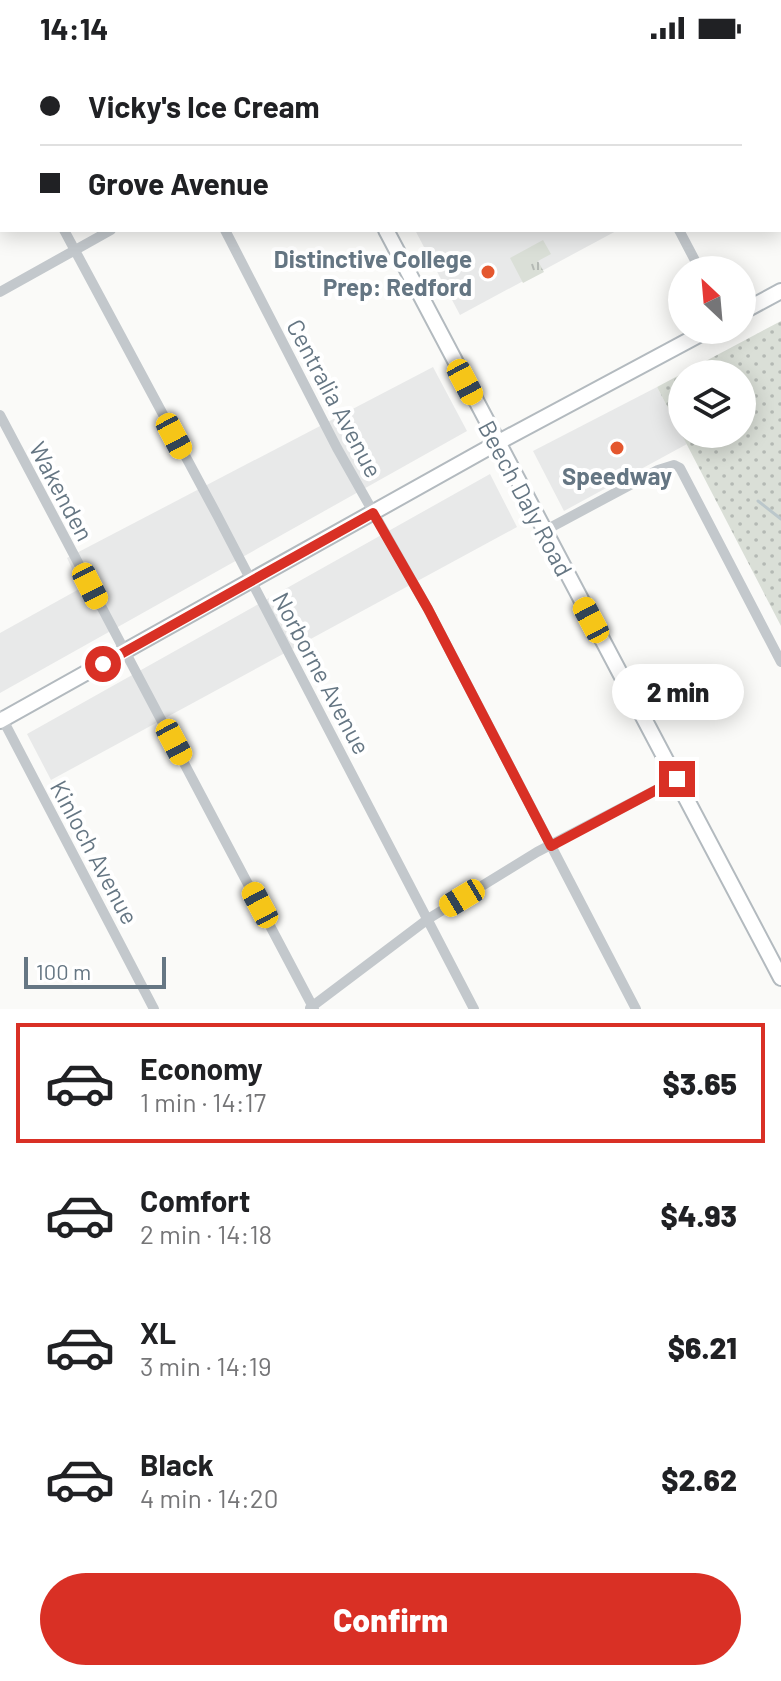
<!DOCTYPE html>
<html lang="en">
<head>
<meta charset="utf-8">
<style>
  :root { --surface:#fff; --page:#f2f2f2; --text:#202124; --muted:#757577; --line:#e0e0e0; --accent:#d93025 }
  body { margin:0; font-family:Barlow,sans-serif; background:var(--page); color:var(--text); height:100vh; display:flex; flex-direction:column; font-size:30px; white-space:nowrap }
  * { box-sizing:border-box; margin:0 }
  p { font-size:26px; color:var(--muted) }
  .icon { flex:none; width:44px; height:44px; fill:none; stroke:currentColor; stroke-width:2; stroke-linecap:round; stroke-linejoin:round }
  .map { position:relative; height:953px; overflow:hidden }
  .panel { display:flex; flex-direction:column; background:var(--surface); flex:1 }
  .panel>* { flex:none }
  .banner { position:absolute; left:0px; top:0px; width:782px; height:176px; box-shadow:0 4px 20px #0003; display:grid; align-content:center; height:176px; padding:0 40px; background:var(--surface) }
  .needle { width:52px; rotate:334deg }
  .buttons { position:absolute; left:668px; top:200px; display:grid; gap:16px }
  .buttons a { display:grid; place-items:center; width:88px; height:88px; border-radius:50%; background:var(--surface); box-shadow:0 4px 20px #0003; font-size:40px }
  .scale { position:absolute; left:24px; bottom:20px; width:142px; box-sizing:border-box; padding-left:8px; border:4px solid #657683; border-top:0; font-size:22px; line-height:28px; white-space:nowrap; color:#657683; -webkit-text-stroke:6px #fff; paint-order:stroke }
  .end { position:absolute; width:36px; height:36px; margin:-18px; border:10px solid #d93025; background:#fff; box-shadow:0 0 0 4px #fff }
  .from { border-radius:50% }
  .bubble { position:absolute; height:56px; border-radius:28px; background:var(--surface); box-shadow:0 4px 20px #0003; font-size:26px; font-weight:800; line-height:56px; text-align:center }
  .car { position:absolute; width:24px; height:48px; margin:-24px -12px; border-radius:10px; box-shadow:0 0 6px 2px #0007; background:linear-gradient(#f5c518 24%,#345 0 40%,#f5c518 0 76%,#345 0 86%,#f5c518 0) }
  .banner b { display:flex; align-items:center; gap:28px; height:76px; font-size:30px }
  .banner b+b { border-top:2px solid var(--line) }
  .banner i { width:20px; height:20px; background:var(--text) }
  ul { padding:14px 0 0; list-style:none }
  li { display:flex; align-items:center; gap:24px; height:120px; margin:0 16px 12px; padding:0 24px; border:4px solid transparent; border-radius:0px }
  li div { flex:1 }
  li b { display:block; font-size:30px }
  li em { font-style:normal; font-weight:800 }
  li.on { border-color:var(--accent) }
  li>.icon { width:72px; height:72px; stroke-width:1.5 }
  .cta { display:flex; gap:16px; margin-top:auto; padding:16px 40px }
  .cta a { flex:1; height:92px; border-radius:48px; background:var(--accent); color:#fff; font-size:32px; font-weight:800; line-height:92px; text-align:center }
  .status { display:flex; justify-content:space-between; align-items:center; height:56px; padding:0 40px; background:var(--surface); direction:ltr }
  .status svg { height:22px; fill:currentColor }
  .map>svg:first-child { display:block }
  .built { fill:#e8e9e9 }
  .grass { fill:url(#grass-dots); fill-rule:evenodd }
  .park { fill:url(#park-tufts) }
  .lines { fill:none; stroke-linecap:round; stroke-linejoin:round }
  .stream { stroke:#bbc7cb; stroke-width:3 }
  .secondary-casing { stroke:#b3babf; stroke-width:18 }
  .minor { stroke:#c3c8cc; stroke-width:10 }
  .secondary { stroke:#fff; stroke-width:14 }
  .route { stroke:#d93025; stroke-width:10 }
  .poi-dot { fill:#e4572e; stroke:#fff; stroke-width:3 }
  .labels { text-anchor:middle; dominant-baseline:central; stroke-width:8; stroke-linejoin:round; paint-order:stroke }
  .poi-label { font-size:24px; font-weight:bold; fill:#657683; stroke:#fff; text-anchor:end }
  .street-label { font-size:24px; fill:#657683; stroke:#fff }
</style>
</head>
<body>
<div class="status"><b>14:14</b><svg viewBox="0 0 49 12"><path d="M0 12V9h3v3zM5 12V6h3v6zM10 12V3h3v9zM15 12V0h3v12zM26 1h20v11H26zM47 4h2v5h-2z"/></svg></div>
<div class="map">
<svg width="781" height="953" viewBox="0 0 781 953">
  <defs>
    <pattern id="grass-dots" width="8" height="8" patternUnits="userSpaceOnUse" patternTransform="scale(2)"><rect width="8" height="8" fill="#dadfd7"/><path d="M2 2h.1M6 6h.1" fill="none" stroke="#b4b9b4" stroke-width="1.8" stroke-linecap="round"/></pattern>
    <pattern id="park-tufts" width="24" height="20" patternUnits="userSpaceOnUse" patternTransform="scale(2)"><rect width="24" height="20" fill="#dadfd7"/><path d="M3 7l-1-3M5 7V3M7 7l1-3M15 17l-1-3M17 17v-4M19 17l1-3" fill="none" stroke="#b4b9b4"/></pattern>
  </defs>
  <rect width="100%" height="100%" fill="#fafaf8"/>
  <path class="built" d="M415,174H618L460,259Z
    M433,311L467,375L0,637V577L81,532L67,502Z
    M657,331L687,388L564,455L533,395Z
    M490,418L517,471L51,724L27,678Z"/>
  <path class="grass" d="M781,265V570L657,331ZM682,318H742V378H682Z"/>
  <path class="park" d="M543,184L551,198L538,205L544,216L523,227L510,202Z"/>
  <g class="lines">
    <path class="stream" d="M758,445L781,463"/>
    <g class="secondary-casing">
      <path id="secondary" d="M295,0L296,2
        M386,174L781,922
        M742,256L781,235
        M0,665L497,387L708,274"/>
    </g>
    <path class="minor" d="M134,0L136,2
      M589,0L590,2
      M730,0L731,2
      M423,2L426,0
      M0,51L2,55
      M780,95L781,97
      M64,174L217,459L474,953
      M225,174L337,392L428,553L636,953
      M679,174L700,214
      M0,236L111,174
      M0,359L314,953
      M544,475L658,414L674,409L680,412L781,606
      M1,660L154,953
      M310,952L428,863L537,796L677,723"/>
    <use href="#secondary" class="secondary"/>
  </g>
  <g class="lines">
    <path class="route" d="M103,608L373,457L428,553L551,790L677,723"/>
  </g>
  <g class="poi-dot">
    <circle cx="488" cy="216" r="8"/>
    <circle cx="617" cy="392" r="8"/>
  </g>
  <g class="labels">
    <g class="poi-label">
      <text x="472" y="202">Distinctive College<tspan x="472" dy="28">Prep: Redford</tspan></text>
      <text x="617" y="419" text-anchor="middle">Speedway</text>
    </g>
    <g class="street-label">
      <text transform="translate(335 342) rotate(62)">Centralia Avenue</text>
      <text transform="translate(62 435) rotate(62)">Wakenden</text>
      <text transform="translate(526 442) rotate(62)">Beech Daly Road</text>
      <text transform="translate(322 617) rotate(62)">Norborne Avenue</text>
      <text transform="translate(95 796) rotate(62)">Kinloch Avenue</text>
    </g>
  </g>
</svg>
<div class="buttons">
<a><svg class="needle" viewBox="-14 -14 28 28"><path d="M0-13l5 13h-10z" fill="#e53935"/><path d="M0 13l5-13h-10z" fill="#757577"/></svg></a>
<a><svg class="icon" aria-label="layers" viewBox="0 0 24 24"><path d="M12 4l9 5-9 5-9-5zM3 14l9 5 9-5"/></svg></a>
</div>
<div class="scale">100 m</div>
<i class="end from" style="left:103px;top:608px"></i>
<i class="end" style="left:677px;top:723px"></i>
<div class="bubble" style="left:612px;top:608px;width:132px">2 min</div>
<i class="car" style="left:465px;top:326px;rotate:152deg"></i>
<i class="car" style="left:174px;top:380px;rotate:152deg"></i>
<i class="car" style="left:90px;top:530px;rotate:153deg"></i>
<i class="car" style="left:591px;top:564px;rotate:332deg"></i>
<i class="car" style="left:174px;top:686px;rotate:152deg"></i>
<i class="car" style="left:462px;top:842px;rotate:239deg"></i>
<i class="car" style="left:260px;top:849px;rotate:332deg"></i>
<div class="banner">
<b><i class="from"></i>Vicky's Ice Cream</b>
<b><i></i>Grove Avenue</b>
</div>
</div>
<section class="panel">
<ul>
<li class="on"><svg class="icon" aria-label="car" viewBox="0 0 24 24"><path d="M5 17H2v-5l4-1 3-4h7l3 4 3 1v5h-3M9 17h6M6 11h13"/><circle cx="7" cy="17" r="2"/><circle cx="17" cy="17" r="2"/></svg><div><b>Economy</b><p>1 min · 14:17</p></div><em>$3.65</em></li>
<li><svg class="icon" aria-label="car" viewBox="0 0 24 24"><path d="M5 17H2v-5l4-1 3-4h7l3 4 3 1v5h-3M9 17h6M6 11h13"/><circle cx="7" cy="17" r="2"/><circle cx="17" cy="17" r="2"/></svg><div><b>Comfort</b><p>2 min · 14:18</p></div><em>$4.93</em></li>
<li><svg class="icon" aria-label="car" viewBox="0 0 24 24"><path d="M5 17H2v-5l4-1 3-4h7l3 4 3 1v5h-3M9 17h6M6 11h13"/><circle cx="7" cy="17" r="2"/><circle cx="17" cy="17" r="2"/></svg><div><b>XL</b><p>3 min · 14:19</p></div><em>$6.21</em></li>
<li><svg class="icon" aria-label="car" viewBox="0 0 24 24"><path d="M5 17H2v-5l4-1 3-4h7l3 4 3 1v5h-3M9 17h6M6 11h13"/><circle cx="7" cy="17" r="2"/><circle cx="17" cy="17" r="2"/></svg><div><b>Black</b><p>4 min · 14:20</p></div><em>$2.62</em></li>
</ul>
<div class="cta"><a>Confirm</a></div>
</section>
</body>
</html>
